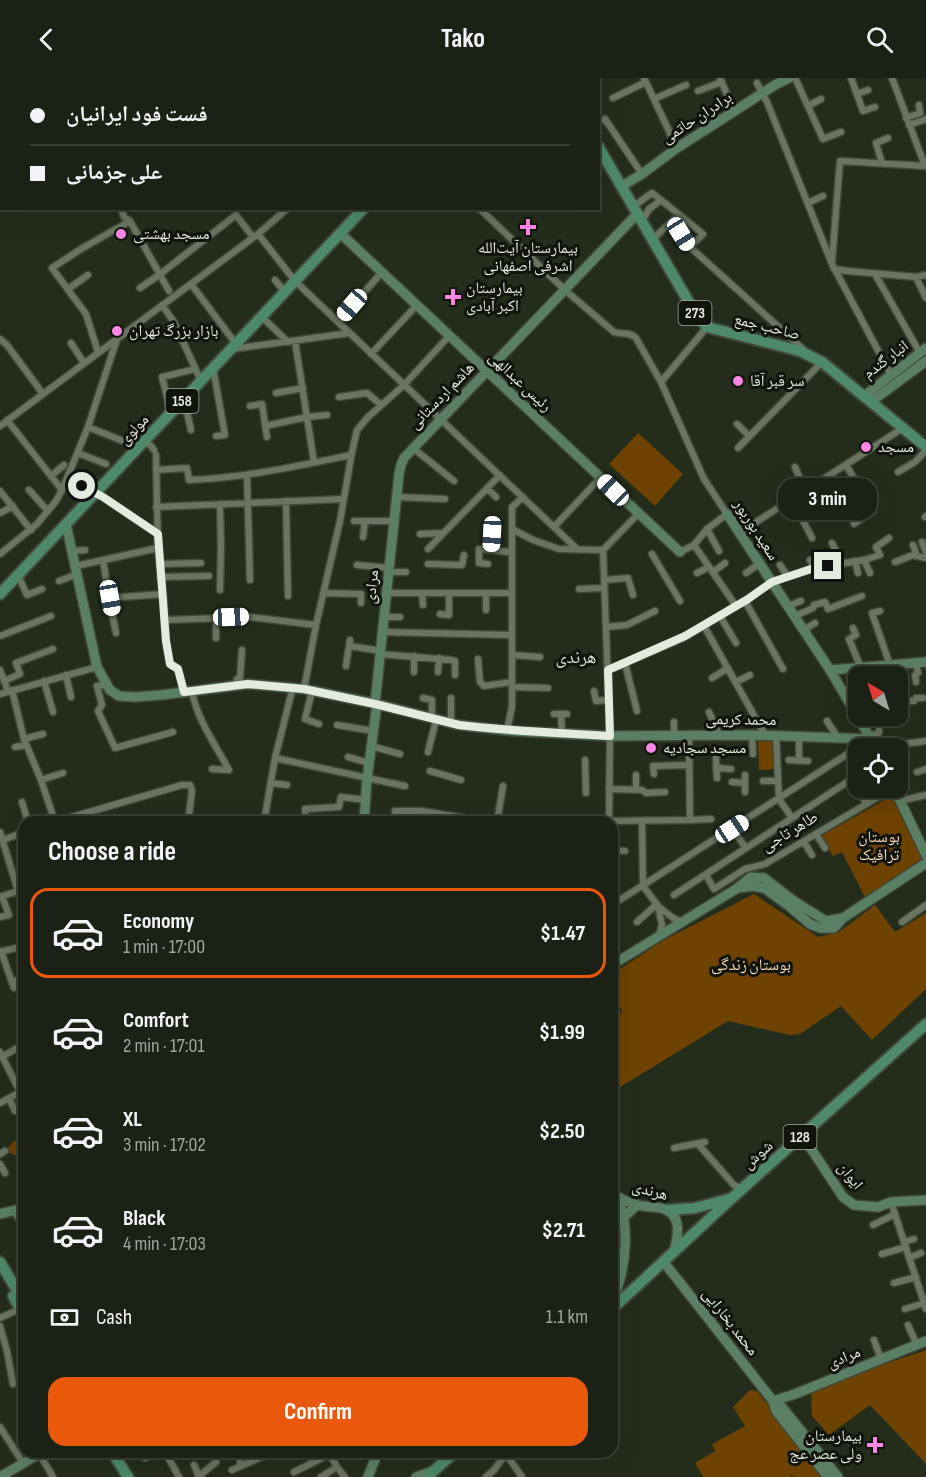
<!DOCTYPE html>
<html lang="en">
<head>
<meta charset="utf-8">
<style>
  :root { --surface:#1b2215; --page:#282f22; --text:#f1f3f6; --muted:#a0a4a0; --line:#393f34; --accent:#ea580c }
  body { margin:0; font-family:"Sofia Sans Condensed","Noto Naskh Arabic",sans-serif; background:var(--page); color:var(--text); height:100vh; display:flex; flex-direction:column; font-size:22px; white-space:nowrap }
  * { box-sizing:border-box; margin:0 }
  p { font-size:20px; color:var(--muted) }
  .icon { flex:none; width:33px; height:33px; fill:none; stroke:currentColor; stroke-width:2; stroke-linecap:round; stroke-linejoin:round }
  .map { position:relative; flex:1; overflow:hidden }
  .side { position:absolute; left:18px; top:738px; width:600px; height:642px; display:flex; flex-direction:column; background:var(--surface); border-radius:18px; box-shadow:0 6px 24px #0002,0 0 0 2px var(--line) }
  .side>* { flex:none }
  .top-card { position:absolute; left:0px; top:0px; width:600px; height:132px; box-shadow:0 6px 24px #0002,0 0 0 2px var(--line); display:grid; align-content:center; height:132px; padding:0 30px; background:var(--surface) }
  .needle { width:39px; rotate:322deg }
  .tools { position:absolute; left:848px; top:588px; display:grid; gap:12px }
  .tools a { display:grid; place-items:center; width:60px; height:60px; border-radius:12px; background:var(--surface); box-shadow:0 6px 24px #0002,0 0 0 2px var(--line); font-size:30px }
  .end { position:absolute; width:27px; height:27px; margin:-14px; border:8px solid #e3eade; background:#111; box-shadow:0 0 0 3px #111 }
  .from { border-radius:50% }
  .bubble { position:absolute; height:42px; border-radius:18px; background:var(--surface); box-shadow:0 6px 24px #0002,0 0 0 2px var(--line); font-size:20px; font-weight:700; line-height:42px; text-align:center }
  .car { position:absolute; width:18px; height:36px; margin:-18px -9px; border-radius:8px; box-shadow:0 0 4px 2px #0007; background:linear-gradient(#fff 24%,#345 0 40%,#fff 0 76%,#345 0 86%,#fff 0) }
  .top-card b { display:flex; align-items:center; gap:21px; height:57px; font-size:22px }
  .top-card b+b { border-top:2px solid var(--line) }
  .top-card i { width:15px; height:15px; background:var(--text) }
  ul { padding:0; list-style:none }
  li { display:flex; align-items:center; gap:18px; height:90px; margin:0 12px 9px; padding:0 18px; border:3px solid transparent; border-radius:18px }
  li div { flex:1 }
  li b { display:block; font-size:22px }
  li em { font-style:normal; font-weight:700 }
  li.on { border-color:var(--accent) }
  li>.icon { width:54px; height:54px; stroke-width:1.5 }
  h2 { padding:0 30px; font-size:27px; line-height:72px }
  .pay { display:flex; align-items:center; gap:15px; height:66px; padding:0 30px; font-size:22px }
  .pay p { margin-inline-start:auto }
  .action { display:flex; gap:12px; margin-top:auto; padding:12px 30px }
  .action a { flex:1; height:69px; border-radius:18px; background:var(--accent); color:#fff; font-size:24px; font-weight:700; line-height:69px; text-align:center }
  header { display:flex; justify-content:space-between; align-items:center; height:78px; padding:0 30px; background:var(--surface); font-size:27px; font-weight:700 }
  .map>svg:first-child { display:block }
  .green { fill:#6e4300 }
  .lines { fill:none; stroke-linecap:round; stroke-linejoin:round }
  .street-casing { stroke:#40493a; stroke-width:9 }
  .secondary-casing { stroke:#40493a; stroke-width:12 }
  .primary-casing { stroke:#40493a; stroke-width:14 }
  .street { stroke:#697560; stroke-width:6 }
  .secondary { stroke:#5b7f65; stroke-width:9 }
  .primary { stroke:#4d896a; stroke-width:10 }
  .route { stroke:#e3eade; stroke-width:8 }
  .poi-dot { fill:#fb87e5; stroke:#10140c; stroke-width:2 }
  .labels { text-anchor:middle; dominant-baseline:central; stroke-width:6; stroke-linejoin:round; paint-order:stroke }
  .shield { fill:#10140c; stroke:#a4aa9f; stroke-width:1.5 }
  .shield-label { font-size:15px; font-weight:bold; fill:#e3eade }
  .street-label { font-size:16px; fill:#e3eade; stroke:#10140c }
  .poi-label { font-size:16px; fill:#e3eade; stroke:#10140c; text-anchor:start }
  .park-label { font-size:16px; fill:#fcdab5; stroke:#10140c }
  .neighbourhood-label { font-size:18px; fill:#d7e4cd; stroke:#10140c }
</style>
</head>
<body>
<header><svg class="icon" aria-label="back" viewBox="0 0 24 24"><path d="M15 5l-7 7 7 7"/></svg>Tako<svg class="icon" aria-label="search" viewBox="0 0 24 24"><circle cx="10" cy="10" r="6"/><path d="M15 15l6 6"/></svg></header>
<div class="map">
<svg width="926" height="1399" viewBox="0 0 926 1399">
  <rect width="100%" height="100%" fill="#242d1c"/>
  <path class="green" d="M638,355L683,396L655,428L609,386Z
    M758,662H773L775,691L759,692Z
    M893,717L926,782L866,821L842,774L833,778L821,758Z
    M754,816L818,859L839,854L875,827L895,854L926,835V911L872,962L841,928L800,956L790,957L728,943L612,1014V950L617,946L622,932L612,919V896L664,862Z
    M24,1038V1081L5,1073L20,1057Z
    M926,1272V1386L870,1327L829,1357L812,1338L811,1311Z
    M750,1312L757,1313L824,1399H794L790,1395L792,1399H703L695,1385L715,1373L712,1366L745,1348L733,1329Z"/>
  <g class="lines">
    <g class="street-casing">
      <path id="street" d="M644,0L677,70
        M720,0L734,33
        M795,0L823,61L841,54
        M851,0L863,33L875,29
        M449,2L451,0
        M757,5L767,24L832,186L891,297
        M698,13L722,4
        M857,16L868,12
        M613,20L646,4
        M654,21L686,7
        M808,28L821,21
        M906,40L920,35L919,27
        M603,42L605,41L642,96
        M909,47L926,41
        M670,56L691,46
        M882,85L876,65L888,60
        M808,125L823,118
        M634,128L652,115L661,122
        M121,130L124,139L130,143L169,213
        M479,130L565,212L614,254C622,257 629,253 636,260L661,304L704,401L727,436L707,451L694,467L680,474
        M642,143L649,131L661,122L703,156L690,169L673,142
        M258,156L295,203L577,471
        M653,161L674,141
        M690,169L803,271
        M832,183L840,83L925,88L892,0
        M834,191L848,193L916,199L926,197
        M875,196L920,275
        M916,199L926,220
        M275,202L285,214
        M191,206L236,266
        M140,210L159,197L236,137L253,159
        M68,211L88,197
        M162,227L174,244L201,303
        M262,239L288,264
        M338,244L382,194
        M0,261L7,267L43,316
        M295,263L314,384
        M71,265L84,285
        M232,271L350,255
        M98,274L86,236L52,190L81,171L130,143
        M371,276L417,227
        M213,290L225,357L216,358
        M661,304L707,249
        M276,315L303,310
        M339,319L367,315L381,327
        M184,321L191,352
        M250,328L262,326L267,359
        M171,334L162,299L195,291
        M7,342L62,412
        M737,346L749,358
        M0,348L258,156L288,130
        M265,348L307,339L327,337
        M88,349L128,365
        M145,363L151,368L154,372
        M413,370L454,403
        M738,370L822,284
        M78,375L106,386
        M156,377L158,470L163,516L166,563L170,586L178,591L184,614
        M846,387L873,433L854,446
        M795,389L805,413
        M156,392L187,390L189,402C244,400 298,388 351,377
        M898,394L915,384L926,372
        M247,397L250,502
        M51,398L64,387
        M68,400L103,419L158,456
        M812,408L826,431
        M487,410L496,419
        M29,412L48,433
        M0,413L31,452
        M397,419L445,421
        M792,421L812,460
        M286,423L288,518
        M156,429L344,421
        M0,435L13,428
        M925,439L926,438
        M354,443H394
        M554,449L600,400
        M491,450L492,456L491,472
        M512,451L533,462L559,471L603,472
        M707,451L719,473
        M739,455L903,350
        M420,456L443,455
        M363,459L365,443
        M922,464L926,474
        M832,465L842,486
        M694,467L736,528
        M913,467L917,478
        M428,471L500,397
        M73,473L85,472
        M0,476L37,446L56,423L62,412L88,349L117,261
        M652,476L680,523
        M103,482L109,520L163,516
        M810,482L814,490
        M864,482L870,495
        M855,483L858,495
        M895,484L913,477L926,480
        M159,486L201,485
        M428,486L462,487L464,477
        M488,486L479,485V471L511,474
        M357,487L389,490
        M780,487L788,499
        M76,488L158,470
        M389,494H406
        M713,494L725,485
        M697,495L709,489
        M746,495L760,485
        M18,497L27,517L42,511
        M160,499L209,498
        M604,502L628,500L633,517
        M59,503L78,496
        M579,511L604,510
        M220,512L221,469L220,426
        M323,515L361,516V525
        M387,515H512
        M422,515L423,527
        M109,520L116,555
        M745,523L783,591
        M788,528L801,523
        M486,532V515
        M880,533L872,535L890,587
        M440,536L449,537V515
        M720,538L736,565
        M795,538L813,530L814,527L825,524L828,531L862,518
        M384,539H400
        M216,540V560
        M165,542L250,539L316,547
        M704,548L765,657
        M606,549L627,547L655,533
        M853,550L856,557L849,561L861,590
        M804,552L815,545
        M383,554L512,557
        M0,558L51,538
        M350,568L381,573
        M380,576L451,582L455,583V597
        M512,577L540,579
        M478,581L480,604L484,608L512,604
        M625,585L637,633
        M916,585L918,595L915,597L916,604
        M894,587V598
        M346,588L350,562
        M0,592L8,613
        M608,592L685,559L748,521L772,504L814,490L864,482L880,477L876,469L889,460
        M414,594V578
        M438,594L439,580
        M66,597L71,619
        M712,600L728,590
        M4,603L20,596L16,585L53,571
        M44,603L53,634
        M736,604L750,597
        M107,607L97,608L102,627L98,633L115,670L173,654
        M239,608L237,601L240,600L242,572
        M512,609L548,610
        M304,611L316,547L340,443L352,374L357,352L368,339L404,307L449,258
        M12,612L24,661L41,702L55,744
        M312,613L305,641L319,646
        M594,613L596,623L609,622
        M192,614C198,643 215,666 229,692L212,691
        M0,616L97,589
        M423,620L432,622V641
        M897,623H914L916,620H923
        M709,634L719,657
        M554,636H567
        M561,636L562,655
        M827,643L838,660
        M451,645V620
        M337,647L373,653
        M507,652L512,629V429L523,419
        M674,657V644
        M752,657L753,676
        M776,657L779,721L792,740
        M799,658V682
        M870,658L879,655V652
        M24,661L43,656
        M371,668L400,676
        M15,669L26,667
        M882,670L895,667L926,663
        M428,674L436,642
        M348,679L369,685
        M275,680L405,708
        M716,680L717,700
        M585,682L586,715
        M789,682L808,683
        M716,690L731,691
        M430,693L461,702
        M917,694L926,691
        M654,696L653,688L689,687
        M636,697V711
        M41,702L63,695
        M763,703H778
        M732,704L745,705
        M271,705L287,707
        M609,711L642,712L646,715L665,714
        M745,714V697
        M860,716L867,726
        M900,723L926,717
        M22,724L28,744
        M690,742L711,741
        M609,743L690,742L689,657
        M642,743L643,808L658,828
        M55,744L182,707H190L192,713L188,744
        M264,744L275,680L293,609
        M306,744L305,731L339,729L341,719L366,722
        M396,744L395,733H422L488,744
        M497,744L503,708
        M536,744V741
        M609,744L610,658L603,472L638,436
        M732,751L746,770
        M0,754L18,813
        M816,756L825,770
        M3,762L24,754
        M804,764L812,777
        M612,772L625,773
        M706,797L714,811L745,791L765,786L880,718L894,711
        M674,817L858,697
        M0,819L24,811
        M612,827L860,668
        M0,839L9,837L2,818
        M637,844L657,826
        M902,844L926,827
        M659,857L662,847L658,828L673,840L681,844
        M1,873L14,910
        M0,874L24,868
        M12,904L24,899
        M0,974L20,1014
        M2,979L24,966
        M9,1020L15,1033
        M0,1025L24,1012
        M698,1066L734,1107L742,1111
        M674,1070L705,1064
        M0,1076L5,1073
        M0,1086L5,1095
        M612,1100L614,1098
        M891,1124L926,1231
        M14,1133L24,1149
        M873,1147L895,1136
        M904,1164L914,1161
        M882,1176L906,1169
        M909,1180L921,1175
        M894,1205L916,1199
        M905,1231L924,1225
        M0,1240L20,1231
        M908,1247L917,1267
        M0,1248L7,1273L13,1306
        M874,1262L881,1281
        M0,1349L23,1385
        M142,1374L145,1380L156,1374
        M165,1374L179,1399
        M239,1374L241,1388
        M39,1375L53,1399
        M329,1375L337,1389L345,1399
        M506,1376L522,1399
        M194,1387L199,1398
        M232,1392L273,1374
        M294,1394L330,1376
        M198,1399L216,1384
        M321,1399L337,1389
        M486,1399L494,1392L507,1374"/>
    </g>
    <g class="secondary-casing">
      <path id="secondary" d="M622,108L642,96L677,70L775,7L789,0
        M340,155L680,474
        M864,318L926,270
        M871,324L926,283
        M727,436L830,592L876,670
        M66,446L97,589L110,612L119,618L135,619L161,617L248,606L304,611L377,626L459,647L513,653L610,658L752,657L872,661
        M830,592L926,584
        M375,626L399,396L401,387L404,380L638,135
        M894,710L926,777
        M364,744L367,701L377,626
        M738,810L752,808L764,810L788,827L810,846L820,850H834L843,840L926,785
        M612,887L736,811L751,799L764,800L794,823L826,843L843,840
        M802,1057L843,1119L854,1127L878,1129L891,1124L926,1122
        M612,1113C633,1138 626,1196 612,1222
        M616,1118C625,1123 633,1127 643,1128C649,1129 655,1129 661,1130C683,1135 678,1158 674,1174
        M0,1136L24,1130
        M612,1156L623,1140L637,1127
        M663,1183L773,1323L782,1329L838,1399
        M773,1323L795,1316L926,1263
        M773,1323L776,1333L828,1399
        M0,1399L42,1374
        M368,1399L378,1374
        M416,1399L433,1393"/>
    </g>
    <g class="primary-casing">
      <path id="primary" d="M558,0V2
        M488,2L489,0
        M598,68L694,233L707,249L800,273L822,284L926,369
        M0,516L364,130
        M668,1132L695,1130L729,1121
        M0,1184L24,1224
        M13,1218L24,1237
        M612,1231L732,1120L926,946
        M112,1374L128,1399
        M427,1399L455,1374"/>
    </g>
    <use href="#street" class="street"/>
    <use href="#secondary" class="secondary"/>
    <use href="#primary" class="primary"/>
  </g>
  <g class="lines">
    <path class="route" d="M82,408L103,419L158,456L166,563L170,586L178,591L184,614L248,606L304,611L375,626L459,647C509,653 560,655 610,658L608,592L685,558L748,521L772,504L814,490L828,488"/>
  </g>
  <g class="poi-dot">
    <path d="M525 140h6v6h6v6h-6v6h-6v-6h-6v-6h6z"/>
    <circle cx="121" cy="156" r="6"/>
    <path d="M450 210h6v6h6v6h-6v6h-6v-6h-6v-6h6z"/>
    <circle cx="117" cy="253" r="6"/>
    <circle cx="738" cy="303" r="6"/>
    <circle cx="866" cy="369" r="6"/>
    <circle cx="651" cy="670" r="6"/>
    <path d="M872 1358h6v6h6v6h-6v6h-6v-6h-6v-6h6z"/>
  </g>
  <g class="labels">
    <g class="shield">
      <rect x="678.5" y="223" width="33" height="24" rx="4.5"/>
      <rect x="165.5" y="311" width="33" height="24" rx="4.5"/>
      <rect x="783.5" y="1047" width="33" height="24" rx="4.5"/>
    </g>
    <g class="shield-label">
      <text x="695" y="235">273</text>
      <text x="182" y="323">158</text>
      <text x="800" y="1059">128</text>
    </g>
    <g class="street-label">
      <text transform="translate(697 40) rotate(-33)">برادران حاتمی</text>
      <text transform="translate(767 249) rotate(14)">صاحب جمع</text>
      <text transform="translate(886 282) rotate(-37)">انبار گندم</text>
      <text transform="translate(520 304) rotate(43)">رئیس عبدالهی</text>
      <text transform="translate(442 318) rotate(-46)">هاشم اردستانی</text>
      <text transform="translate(134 352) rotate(-47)">مولوی</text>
      <text transform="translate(756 452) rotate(57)">سعید بوربور</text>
      <text transform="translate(372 509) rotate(-84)">مرادی</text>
      <text transform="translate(741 642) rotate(1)">محمد کریمی</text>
      <text transform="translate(790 754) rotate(-31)">طاهر تاجی</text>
      <text transform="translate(758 1077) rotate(-42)">شوش</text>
      <text transform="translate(850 1098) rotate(51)">ایوان</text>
      <text transform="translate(650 1113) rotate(15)">هرندی</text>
      <text transform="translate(730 1244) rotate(52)">محمد بخارایی</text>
      <text transform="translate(844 1280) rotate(-22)">مرادی</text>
    </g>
    <g class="poi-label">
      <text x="133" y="156">مسجد بهشتی</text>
      <text x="528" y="170" text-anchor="middle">بیمارستان آیت‌الله<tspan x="528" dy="18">اشرفی اصفهانی</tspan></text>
      <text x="466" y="210">بیمارستان<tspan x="466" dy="18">اکبر آبادی</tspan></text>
      <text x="129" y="253">بازار بزرگ تهران</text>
      <text x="750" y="303">سر قبر آقا</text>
      <text x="878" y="369">مسجد</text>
      <text x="663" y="670">مسجد سجادیه</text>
      <text x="862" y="1358" text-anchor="end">بیمارستان<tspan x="862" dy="18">ولی عصر عج</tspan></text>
    </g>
    <g class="park-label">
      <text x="879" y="759">بوستان<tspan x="879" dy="18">ترافیک</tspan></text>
      <text x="751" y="887">بوستان زندگی</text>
    </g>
    <g class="neighbourhood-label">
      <text x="576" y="579">هرندی</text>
    </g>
  </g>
</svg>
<div class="tools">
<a><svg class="needle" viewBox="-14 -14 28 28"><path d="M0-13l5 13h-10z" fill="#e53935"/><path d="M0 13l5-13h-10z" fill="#a0a4a0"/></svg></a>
<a><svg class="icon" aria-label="locate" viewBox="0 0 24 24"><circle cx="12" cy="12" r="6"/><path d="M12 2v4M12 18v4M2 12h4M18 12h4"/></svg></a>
</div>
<i class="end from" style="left:82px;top:408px"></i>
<i class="end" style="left:828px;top:488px"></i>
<div class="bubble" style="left:778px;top:400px;width:99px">3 min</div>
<i class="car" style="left:681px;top:156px;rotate:148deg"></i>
<i class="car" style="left:352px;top:227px;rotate:221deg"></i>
<i class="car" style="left:613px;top:412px;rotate:314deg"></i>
<i class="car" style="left:492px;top:456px;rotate:183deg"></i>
<i class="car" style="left:110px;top:520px;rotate:170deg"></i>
<i class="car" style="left:231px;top:539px;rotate:88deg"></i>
<i class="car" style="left:732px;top:751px;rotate:57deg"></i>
<div class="top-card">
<b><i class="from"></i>فست فود ایرانیان</b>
<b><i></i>علی جزمانی</b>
</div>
<section class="side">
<h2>Choose a ride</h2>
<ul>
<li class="on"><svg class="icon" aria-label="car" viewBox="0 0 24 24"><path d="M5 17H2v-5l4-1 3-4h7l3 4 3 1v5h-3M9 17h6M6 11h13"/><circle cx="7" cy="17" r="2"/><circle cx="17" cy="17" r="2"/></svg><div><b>Economy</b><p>1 min · 17:00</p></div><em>$1.47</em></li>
<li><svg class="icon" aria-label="car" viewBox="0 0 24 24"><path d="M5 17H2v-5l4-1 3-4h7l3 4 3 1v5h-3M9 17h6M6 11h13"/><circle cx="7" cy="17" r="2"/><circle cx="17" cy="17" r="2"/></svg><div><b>Comfort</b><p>2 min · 17:01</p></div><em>$1.99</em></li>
<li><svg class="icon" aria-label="car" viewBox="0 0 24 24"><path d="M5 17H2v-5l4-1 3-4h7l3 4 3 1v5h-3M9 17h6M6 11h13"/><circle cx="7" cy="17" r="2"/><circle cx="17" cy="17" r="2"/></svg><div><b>XL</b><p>3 min · 17:02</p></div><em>$2.50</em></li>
<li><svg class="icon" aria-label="car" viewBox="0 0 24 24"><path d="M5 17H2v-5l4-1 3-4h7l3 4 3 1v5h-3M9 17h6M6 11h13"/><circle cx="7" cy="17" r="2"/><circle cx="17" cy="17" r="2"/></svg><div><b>Black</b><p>4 min · 17:03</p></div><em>$2.71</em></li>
</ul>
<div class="pay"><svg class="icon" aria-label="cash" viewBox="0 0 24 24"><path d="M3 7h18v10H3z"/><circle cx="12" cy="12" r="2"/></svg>Cash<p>1.1 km</p></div>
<div class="action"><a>Confirm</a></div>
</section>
</div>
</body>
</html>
